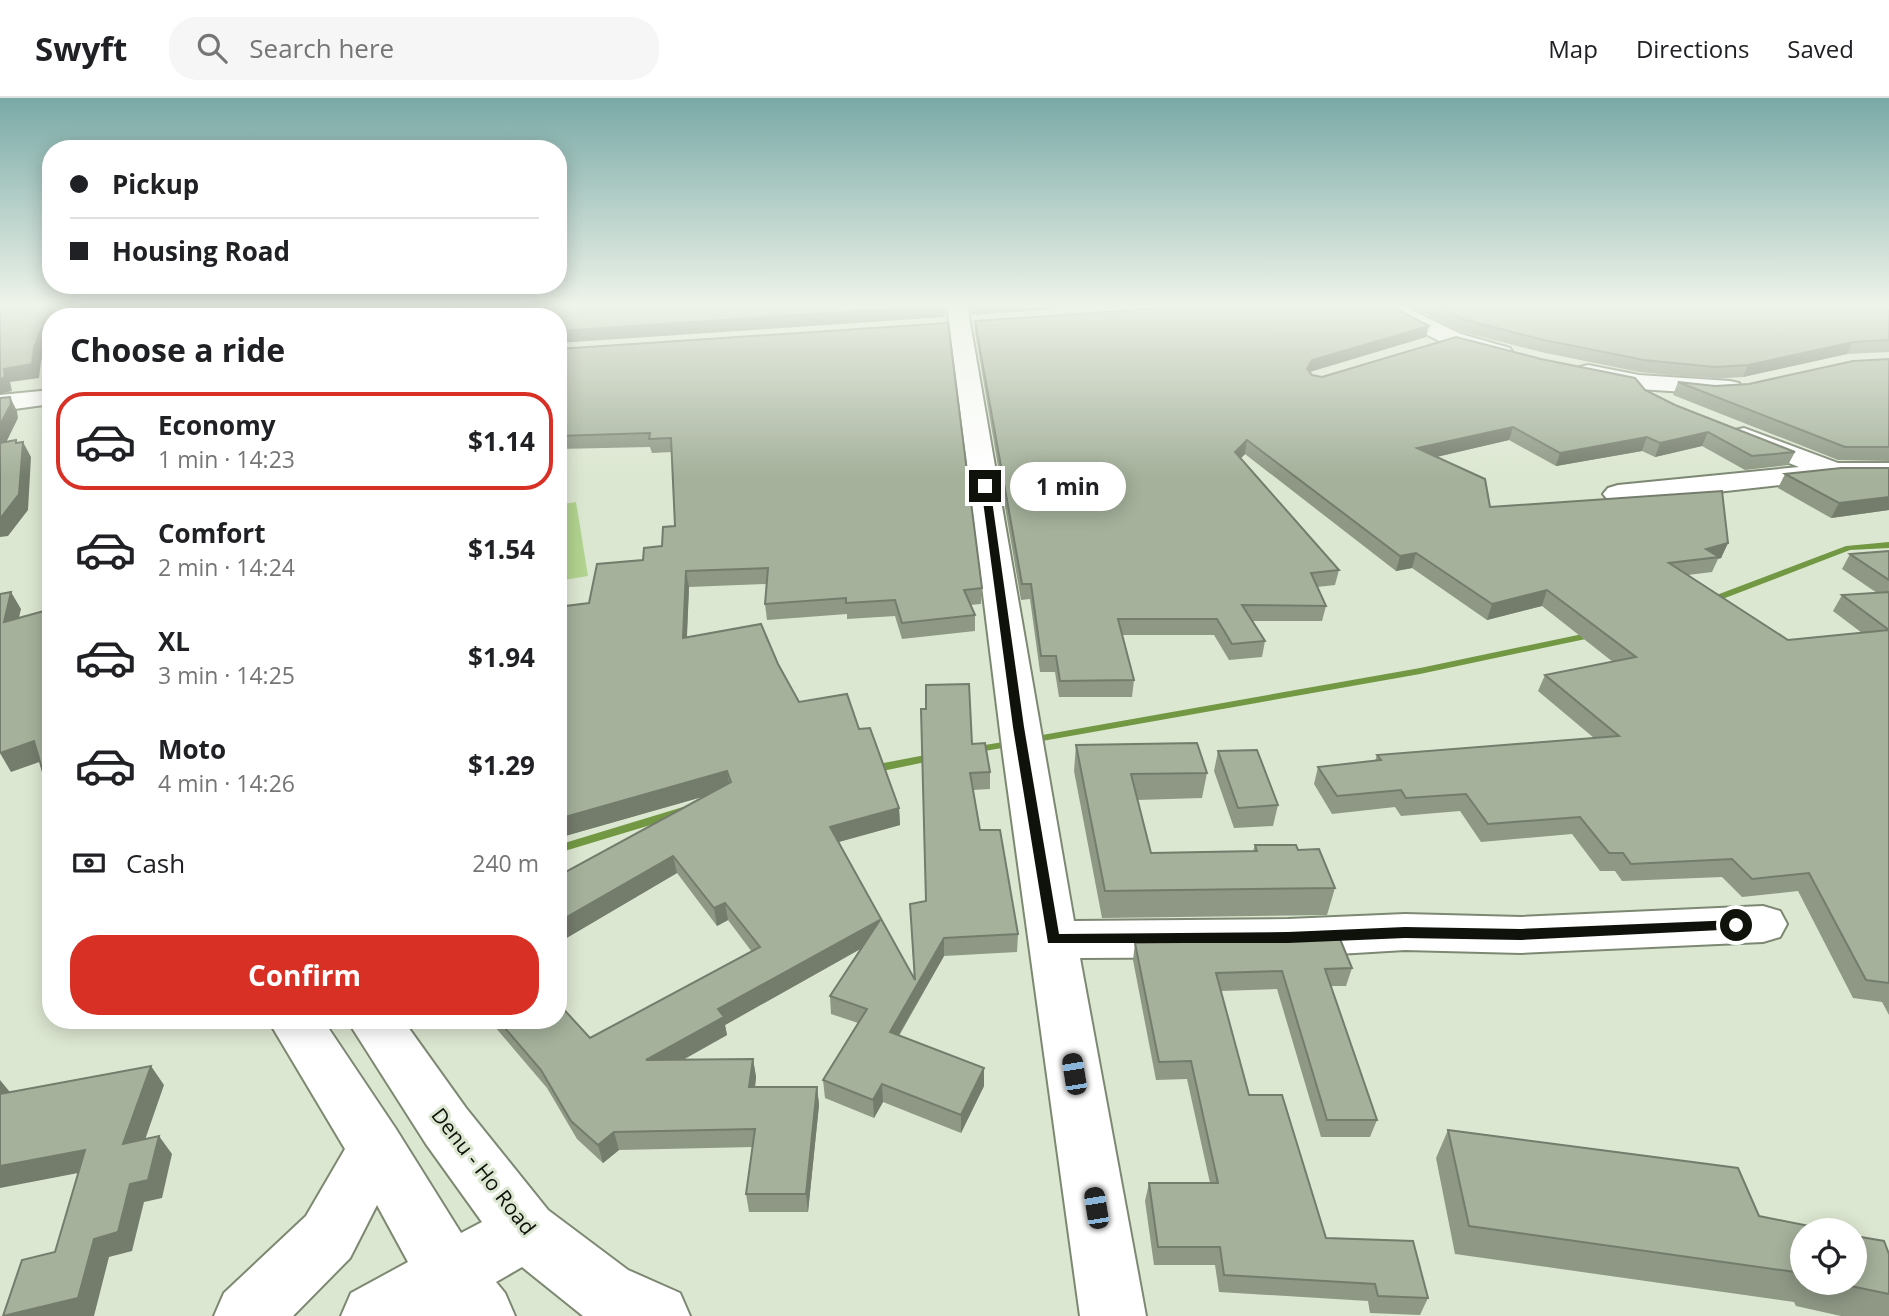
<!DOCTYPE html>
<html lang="en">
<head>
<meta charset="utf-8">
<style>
  :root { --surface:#fff; --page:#f6f6f6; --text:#202124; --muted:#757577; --line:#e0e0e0; --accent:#d93025 }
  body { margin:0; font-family:"Open Sans",sans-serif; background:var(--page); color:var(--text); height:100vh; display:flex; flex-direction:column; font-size:26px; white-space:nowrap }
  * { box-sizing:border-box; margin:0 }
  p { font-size:23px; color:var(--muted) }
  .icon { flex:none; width:38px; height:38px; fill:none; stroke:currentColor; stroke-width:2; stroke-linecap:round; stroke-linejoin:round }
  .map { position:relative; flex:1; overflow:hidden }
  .panel { position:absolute; left:42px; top:210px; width:525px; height:721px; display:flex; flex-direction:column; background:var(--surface); border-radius:28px; box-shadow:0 4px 18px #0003 }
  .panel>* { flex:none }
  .banner { position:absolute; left:42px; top:42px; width:525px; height:154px; border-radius:28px; box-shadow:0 4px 18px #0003; display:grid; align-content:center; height:154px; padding:0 28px; background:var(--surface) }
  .buttons { position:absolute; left:1790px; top:1120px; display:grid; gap:14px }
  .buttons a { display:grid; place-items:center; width:77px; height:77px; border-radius:50%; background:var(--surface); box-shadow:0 4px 18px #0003; font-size:35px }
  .end { position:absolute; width:32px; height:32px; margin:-16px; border:9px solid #0f120b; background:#fff; box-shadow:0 0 0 4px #fff }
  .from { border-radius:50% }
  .bubble { position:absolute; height:49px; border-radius:24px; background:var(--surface); box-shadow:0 4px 18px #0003; font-size:23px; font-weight:700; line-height:49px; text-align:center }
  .car { position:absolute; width:21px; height:42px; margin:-21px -10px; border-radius:9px; box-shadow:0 0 5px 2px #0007; background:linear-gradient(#222 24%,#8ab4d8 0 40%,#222 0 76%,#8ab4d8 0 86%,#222 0) }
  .banner b { display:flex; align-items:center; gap:24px; height:66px; font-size:26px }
  .banner b+b { border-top:2px solid var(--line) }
  .banner i { width:18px; height:18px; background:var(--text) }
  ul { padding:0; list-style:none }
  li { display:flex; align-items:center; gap:21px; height:98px; margin:0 14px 10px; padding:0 14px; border:4px solid transparent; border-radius:28px }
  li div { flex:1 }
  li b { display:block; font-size:26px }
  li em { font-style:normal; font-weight:700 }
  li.current { border-color:var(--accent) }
  li>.icon { width:63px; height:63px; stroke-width:1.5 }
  h2 { padding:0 28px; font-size:32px; line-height:84px }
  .pay { display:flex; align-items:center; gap:18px; height:77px; padding:0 28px; font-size:26px }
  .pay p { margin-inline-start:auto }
  .cta { display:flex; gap:14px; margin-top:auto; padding:14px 28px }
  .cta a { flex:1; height:80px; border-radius:28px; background:var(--accent); color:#fff; font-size:28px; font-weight:700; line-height:80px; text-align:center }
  header { display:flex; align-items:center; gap:42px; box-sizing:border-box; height:98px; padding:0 35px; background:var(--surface); border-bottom:2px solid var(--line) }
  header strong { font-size:33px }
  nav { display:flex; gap:38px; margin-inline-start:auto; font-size:24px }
  .search { width:490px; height:63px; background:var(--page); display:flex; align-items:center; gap:18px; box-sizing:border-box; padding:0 24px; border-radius:28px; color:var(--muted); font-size:26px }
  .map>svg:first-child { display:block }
  .green { fill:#b1d38f }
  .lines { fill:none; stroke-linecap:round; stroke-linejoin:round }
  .stream { fill:#729843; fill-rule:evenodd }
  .minor-casing { stroke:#7d8873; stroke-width:4 }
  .major-casing { stroke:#7d8873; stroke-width:4 }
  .minor { fill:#fff; fill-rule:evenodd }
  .major { fill:#fff; fill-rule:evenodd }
  .wall { fill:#8e9885 }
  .shaded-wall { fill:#747c6c }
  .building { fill:#a5b19b; stroke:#747c6c; stroke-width:2 }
  .route { fill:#0f120b }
  .labels { text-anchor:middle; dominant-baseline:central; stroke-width:6; stroke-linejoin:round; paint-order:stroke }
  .near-street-label { font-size:21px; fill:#0f120b; stroke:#dce7d1 }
</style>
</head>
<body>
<header>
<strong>Swyft</strong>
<div class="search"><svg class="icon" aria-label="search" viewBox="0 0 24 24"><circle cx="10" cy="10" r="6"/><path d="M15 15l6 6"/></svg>Search here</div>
<nav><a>Map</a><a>Directions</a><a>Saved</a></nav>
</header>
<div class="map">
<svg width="1889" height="1218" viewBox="0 0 1889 1218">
  <rect width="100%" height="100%" fill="#dce7d1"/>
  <path class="green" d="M576,404L588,478L558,483V407Z"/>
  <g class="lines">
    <path class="stream" d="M1889,444V450L1850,452L1712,505H1706L1704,503L1706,501L1846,448Z
      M1597,533L1600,534L1602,536L1600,538L1420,576L1031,645L1026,642L1031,639L1420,570Z
      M1015,642L1019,643L1020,645L1019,647L973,655L967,652L973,649Z
      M936,655L942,659L940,661L873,675L867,671L873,667Z
      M683,709L687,710L689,713L687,716L558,755V747Z
      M86,922H107L105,926L92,931L87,929L85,925Z"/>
    <g class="minor-casing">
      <path id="minor" d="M0,207H39L36,211L0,218Z
        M947,207H967L1074,823L1288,821L1405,816L1521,819L1763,808L1780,813L1787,826L1780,839L1763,844L1521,855L1405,852L1288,859L1080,860L1146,1218H1080L1003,657Z
        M1375,207H1401L1461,236L1510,250L1513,255L1510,260L1502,262L1445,246L1378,211Z
        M1588,267L1639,277L1730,283L1739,285L1742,290L1739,295L1730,297L1639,291L1580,279L1576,274L1580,269Z
        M1744,330L1838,365H1889V381H1834L1618,405L1608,402L1603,396L1608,390L1618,387L1799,369L1735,344L1731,338L1735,332Z"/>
    </g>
    <g class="major-casing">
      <path id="major" d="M66,207H86L87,219H65Z
        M51,292V306L0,313V297Z
        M268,922H323L396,1031L461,1135L482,1124L426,1046L347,922H403L466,1010L548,1112L628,1172L680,1195L690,1218H583L522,1169L496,1184L505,1195L515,1218H341L351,1195L408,1164L377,1107L350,1160L293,1218H214L224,1195L306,1118L345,1051Z"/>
    </g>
    <use href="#minor" class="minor"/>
    <use href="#major" class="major"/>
  </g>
  <path class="wall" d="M1407,207H1889V254L1847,256L1743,279L1710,281L1639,274L1541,254L1462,234Z
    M975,223L1426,239L1310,274L1312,277L1322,279L1645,292L1675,307L1795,354L1788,367L1745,372L1702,348L1655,359L1642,353L1556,368L1509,342L1437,359L1490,409L1728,445L1721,460L1718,461L1712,474L1688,477L1788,542L1862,535L1833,513L1842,497L1877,495L1842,471L1850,456L1889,453V917L1882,904L1853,900L1798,793L1742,799L1722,779L1622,783L1615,773H1600L1572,736L1481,744L1460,713L1401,718L1395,709L1332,716L1314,686L1318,669L1375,663L1377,657L1594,640L1538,593L1545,577L1613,564L1542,508L1487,522L1412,470L1396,473L1245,356L1241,360L1339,472L1335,487L1317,489L1326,508L1322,523H1253L1265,543L1262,559L1229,562L1214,537H1122L1134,582L1132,599H1059L1055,574H1040L1030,501L1021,502L975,234Z
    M558,251L982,490L981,506L970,507L975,517V533L902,541L895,518L847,521V516L767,522L765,506L767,486L689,489L687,539L778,566L799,604L859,631L899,710L900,727L839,744L914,880L910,806L926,803L972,646L990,674V691L973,692L980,732L1018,836L1017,854L944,858L899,938L984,970V988L961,1035L883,1004L874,1020L825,1000L823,982L858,925L831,916L830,898L860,851L725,927L727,937L683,962L753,961L756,979L755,989H817L819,1007L808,1114H749L746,1096L753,1049L619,1052L603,1065L577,1041L547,990L489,922H558L590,940L752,854L728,822L717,828L677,775L558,845V778L709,697L558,740V509L589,505L662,448L675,428L672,354L652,355L650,349L558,351Z
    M1889,261V363L1838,362L1673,297L1678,284L1715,288L1749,286Z
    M1889,370V412L1831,420L1778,390L1785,376Z
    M1076,647L1207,675L1202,700L1137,702L1151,755L1253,753L1255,747L1298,752L1335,790L1327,817L1102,820L1074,673Z
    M1218,653L1278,707L1273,728L1234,730L1214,673Z
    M1135,845L1352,870L1346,888H1331L1377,1022L1370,1039H1321L1277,891L1221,893L1249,997L1326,1140L1428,1200L1420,1217L1370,1215L1368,1203L1219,1194L1215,1167H1154L1145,1103L1149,1085H1210L1187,981L1156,982L1133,862Z
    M1448,1032L1759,1118L1802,1132V1185H1855L1889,1156V1218H1841L1796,1208L1794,1204L1455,1156L1436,1060Z"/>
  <path class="shaded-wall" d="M51,207H52L57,218V219H51V235L41,263L39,280L10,284L12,293L0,296V281L4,271L34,250Z
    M92,207H121L93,209Z
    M168,207H170L174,217L172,219H159Z
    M436,207H444L438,219L434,210Z
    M945,207V219L558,245V233Z
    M971,207H1117L971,217Z
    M1429,228L1426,239L1309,274L1307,271L1312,262Z
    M1853,244L1847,256L1743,279L1748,267Z
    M10,299L17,313L18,320L0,357V327Z
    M1513,329L1509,342L1414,364L1417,350Z
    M1708,334L1702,348L1655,359L1660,345Z
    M1647,339L1642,353L1556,368L1560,355Z
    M16,342L22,354L23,344L31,359L28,412L8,438L0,439V421Z
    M1247,342L1245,356L1233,368L1235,354Z
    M1889,399V412L1831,420L1839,405Z
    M1728,445L1721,460L1718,461L1719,459L1706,451Z
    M1416,455L1412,470L1396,473L1400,458Z
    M686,473L689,489L686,556L683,540Z
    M1547,492L1542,508L1487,522L1492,506Z
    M11,494L21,511L14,541L4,524Z
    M34,643L45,662L11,674L0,655Z
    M727,673L730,691L558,740V721Z
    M899,710L900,727L831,746L830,729Z
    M673,758L677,775L558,845V824Z
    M725,805L728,822L717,828L714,810Z
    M880,822V840L725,927L727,937L650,980L646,962L718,911Z
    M944,840V858L890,952V934Z
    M753,961L756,979L753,1007L749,989Z
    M151,968L164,987L137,1065L123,1046Z
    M984,970V988L961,1035V1017Z
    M0,982L14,999L0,1007Z
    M882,986L883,1004L874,1020L873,1002Z
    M817,989L819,1007L808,1114L806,1096Z
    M614,1034L619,1052L603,1065L598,1047Z
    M159,1038L172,1056L162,1100L144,1104L132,1153L109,1159L94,1218H7L94,1141L130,1086Z
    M85,1052L99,1071L0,1090V1068Z"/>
  <path class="building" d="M0,207H23L22,209L40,207H51L34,250L32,266L4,271L5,279L0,281Z
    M123,207H168L159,219H125Z
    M171,207H436L434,210H460V207H945L558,233V219H166Z
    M1210,207H1389L1429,228L1312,262L1307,271L1312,277L1322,279L1456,239L1541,261L1635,280L1645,292L1675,307L1795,354L1752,358L1708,334L1660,345L1647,339L1560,355L1513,329L1417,350L1485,381L1490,409L1722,393L1728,445L1706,451L1719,459L1669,465L1788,542L1889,532V885L1866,882L1809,775L1752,781L1732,761L1631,766L1623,755H1609L1580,719L1488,726L1466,696L1406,700L1401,692L1337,698L1318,669L1381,662L1377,657L1619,638L1545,577L1636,559L1547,492L1492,506L1416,455L1400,458L1247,342L1235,354L1339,472L1311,475L1326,508L1242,507L1265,543L1232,546L1217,521H1118L1134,582L1060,583L1056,558H1041L1031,486H1022L975,223Z
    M1434,207H1889V242L1853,244L1748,267L1715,269L1644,262L1544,242L1465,222Z
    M948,225L982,490L964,492L975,517L902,525L895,502L846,505V500L765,506L768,470L686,473L683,540L761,526L778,566L799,604L847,596L859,631L870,630L899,710L830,729L915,882L910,806L926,803L921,611H926V587L969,586L972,646L985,645L990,674L970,675L980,732H1000L1018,836L944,840L890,934L984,970L961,1017L882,986L873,1002L823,982L867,911L830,898L880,822L718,911L724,919L646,962L753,961L749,989H817L806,1096H746L755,1031L614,1034L598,1047L571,1023L541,972L498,922H558V905L590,940L760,849L725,805L714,810L673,758L558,824V778L731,684L727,673L558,721V509L589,505L597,466L643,462L644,450L662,448L663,429L675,428L671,340L649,341L650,335L558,338V251Z
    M1889,261V349H1845L1678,284L1715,288L1749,286L1853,263Z
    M10,299L11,306L0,327V300Z
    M16,342V345L23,344L19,396L0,421V345Z
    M1841,370H1889V399L1839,405L1785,376Z
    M1889,453V482L1850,456Z
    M11,494L4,524L51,511V687L47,688L34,643L0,655V496Z
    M1889,494V532L1842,497Z
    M1197,645L1207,675L1131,676L1151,755L1257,753L1255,747H1296L1298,752L1319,751L1335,790L1105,793L1076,647Z
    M1257,652L1278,707L1238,710L1218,653Z
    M1340,841L1352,870L1325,871L1377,1022H1327L1282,873L1216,875L1249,997H1282L1326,1140L1413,1143L1428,1200L1378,1198L1375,1186L1224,1177L1220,1149H1158L1149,1085H1218L1191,963L1159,964L1135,845Z
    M151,968L123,1046L159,1038L148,1082L130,1086L118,1134L94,1141L78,1200L3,1218L22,1162L55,1154L85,1052L0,1068V996Z
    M1448,1032L1738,1070L1759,1118L1829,1132H1802V1175L1469,1128Z
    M1855,1138L1884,1143L1889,1156V1196L1836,1185H1855Z"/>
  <linearGradient id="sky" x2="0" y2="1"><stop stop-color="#79a9a6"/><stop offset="0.55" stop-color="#eff4ea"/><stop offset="1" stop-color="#eff4ea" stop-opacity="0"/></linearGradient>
  <rect width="1889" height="378" fill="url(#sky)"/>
  <path class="route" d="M985,386L990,388L1024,629L1059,836L1288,834L1405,829L1521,831L1736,822L1741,823V831L1521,842L1405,840L1288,845H1048L1013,629L981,388Z"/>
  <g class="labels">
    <g class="near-street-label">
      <text transform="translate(484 1073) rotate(52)">Denu - Ho Road</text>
    </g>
  </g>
</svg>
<div class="buttons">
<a><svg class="icon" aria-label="locate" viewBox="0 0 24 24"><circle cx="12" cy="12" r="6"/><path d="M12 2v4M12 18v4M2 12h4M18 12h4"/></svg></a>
</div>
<i class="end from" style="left:1736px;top:827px"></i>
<i class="end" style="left:985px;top:388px"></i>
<div class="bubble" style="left:1010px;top:364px;width:116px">1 min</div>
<i class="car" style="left:1074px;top:976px;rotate:351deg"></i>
<i class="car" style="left:1096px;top:1110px;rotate:351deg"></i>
<div class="banner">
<b><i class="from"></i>Pickup</b>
<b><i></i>Housing Road</b>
</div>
<section class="panel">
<h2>Choose a ride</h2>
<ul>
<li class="current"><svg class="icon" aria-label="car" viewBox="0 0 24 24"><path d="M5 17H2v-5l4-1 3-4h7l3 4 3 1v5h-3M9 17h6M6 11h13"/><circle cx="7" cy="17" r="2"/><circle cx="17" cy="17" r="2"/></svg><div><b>Economy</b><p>1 min · 14:23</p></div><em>$1.14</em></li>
<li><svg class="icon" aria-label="car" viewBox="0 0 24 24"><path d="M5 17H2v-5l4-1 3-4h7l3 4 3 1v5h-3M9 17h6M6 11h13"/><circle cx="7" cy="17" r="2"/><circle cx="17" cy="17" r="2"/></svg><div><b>Comfort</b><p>2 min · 14:24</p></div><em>$1.54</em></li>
<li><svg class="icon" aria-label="car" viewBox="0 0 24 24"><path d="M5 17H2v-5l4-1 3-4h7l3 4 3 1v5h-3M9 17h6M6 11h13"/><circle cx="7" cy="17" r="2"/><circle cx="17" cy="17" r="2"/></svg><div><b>XL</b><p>3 min · 14:25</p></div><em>$1.94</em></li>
<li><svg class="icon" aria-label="car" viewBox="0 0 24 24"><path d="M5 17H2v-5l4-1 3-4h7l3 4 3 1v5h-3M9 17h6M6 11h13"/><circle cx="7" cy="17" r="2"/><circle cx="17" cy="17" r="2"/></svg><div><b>Moto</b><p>4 min · 14:26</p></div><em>$1.29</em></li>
</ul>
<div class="pay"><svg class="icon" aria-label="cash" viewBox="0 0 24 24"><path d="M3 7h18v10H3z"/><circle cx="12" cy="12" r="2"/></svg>Cash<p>240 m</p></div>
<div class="cta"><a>Confirm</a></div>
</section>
</div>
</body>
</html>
